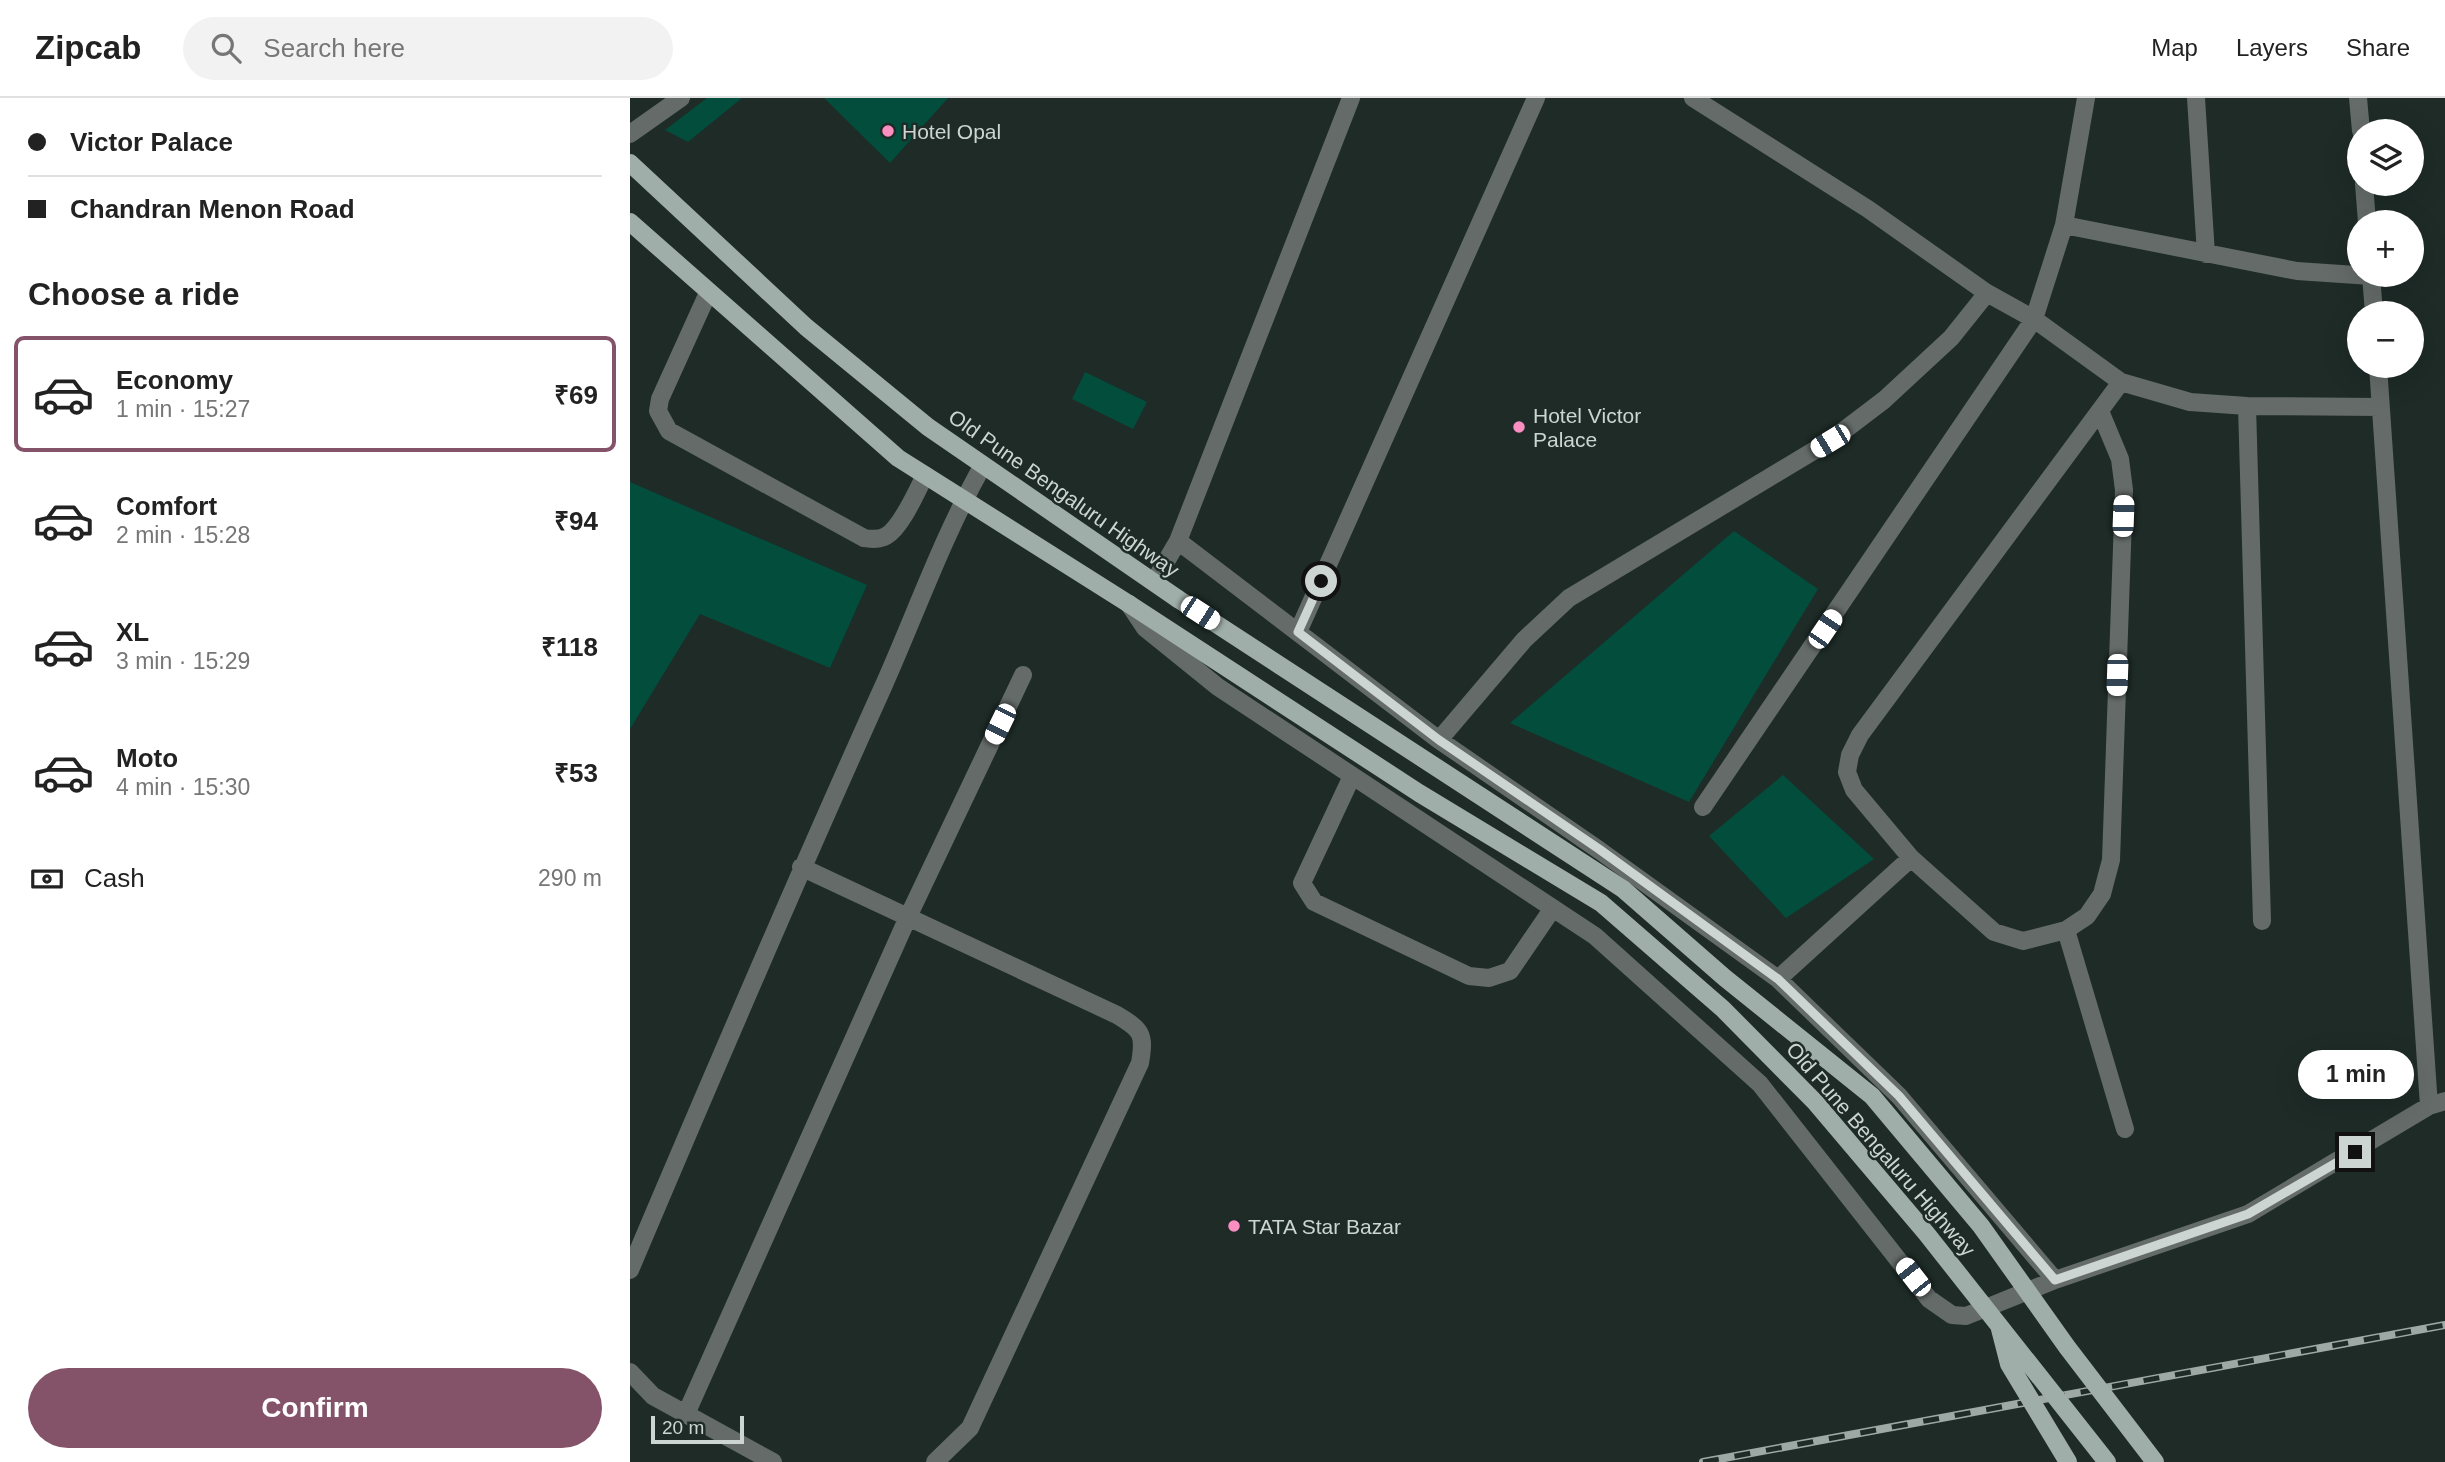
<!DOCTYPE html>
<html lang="en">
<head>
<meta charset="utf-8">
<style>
  :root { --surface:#fff; --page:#f2f2f2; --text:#222; --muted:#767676; --line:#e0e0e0; --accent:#84536a }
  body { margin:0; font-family:Helvetica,sans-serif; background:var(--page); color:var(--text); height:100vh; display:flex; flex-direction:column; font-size:26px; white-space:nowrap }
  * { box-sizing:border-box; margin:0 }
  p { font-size:23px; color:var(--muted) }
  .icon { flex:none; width:38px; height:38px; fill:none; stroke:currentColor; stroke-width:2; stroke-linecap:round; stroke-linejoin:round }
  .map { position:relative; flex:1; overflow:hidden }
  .side { display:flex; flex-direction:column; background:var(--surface); width:630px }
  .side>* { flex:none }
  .hud { display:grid; align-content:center; height:154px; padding:0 28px; background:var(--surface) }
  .tools { position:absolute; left:1717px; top:21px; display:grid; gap:14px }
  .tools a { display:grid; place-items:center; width:77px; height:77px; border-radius:50%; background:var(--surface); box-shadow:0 7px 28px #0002; font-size:35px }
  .scale { position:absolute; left:21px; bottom:18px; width:93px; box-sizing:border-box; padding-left:7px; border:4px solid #cdd5d2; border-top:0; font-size:19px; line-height:24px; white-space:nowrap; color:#cdd5d2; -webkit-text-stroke:5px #1e2b27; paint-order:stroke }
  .end { position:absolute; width:32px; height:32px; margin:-16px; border:9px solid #cdd5d2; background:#111; box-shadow:0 0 0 4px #111 }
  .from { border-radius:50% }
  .bubble { position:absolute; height:49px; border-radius:24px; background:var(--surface); box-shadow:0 7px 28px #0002; font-size:23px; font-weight:700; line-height:49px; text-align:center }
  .car { position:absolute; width:21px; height:42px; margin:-21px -10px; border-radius:9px; box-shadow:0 0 5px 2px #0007; background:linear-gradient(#fff 24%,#345 0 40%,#fff 0 76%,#345 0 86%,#fff 0) }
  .hud b { display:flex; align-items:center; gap:24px; height:66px; font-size:26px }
  .hud b+b { border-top:2px solid var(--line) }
  .hud i { width:18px; height:18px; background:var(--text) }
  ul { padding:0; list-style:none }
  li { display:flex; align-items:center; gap:21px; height:116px; margin:0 14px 10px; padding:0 14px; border:4px solid transparent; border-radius:10px }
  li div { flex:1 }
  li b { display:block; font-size:26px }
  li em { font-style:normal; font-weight:700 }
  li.current { border-color:var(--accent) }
  li>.icon { width:63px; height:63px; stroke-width:1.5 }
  h2 { padding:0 28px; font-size:32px; line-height:84px }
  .pay { display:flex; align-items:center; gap:18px; height:77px; padding:0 28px; font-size:26px }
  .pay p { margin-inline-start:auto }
  .cta { display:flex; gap:14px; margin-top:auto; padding:14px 28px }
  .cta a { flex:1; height:80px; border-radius:42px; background:var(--accent); color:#fff; font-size:28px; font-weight:700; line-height:80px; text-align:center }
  header { display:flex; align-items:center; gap:42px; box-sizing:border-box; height:98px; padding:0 35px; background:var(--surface); border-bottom:2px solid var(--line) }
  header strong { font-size:33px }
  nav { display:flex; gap:38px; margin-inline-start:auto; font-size:24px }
  .search { width:490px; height:63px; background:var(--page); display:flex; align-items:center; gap:18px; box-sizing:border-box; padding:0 24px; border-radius:38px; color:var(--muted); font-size:26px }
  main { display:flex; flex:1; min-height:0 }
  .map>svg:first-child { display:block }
  .building { fill:#034d3d }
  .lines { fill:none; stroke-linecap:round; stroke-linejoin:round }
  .minor { stroke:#646b69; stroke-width:18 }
  .major { stroke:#a0aea9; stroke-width:18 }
  .rail-casing { stroke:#9ea8a5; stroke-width:8 }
  .rail { stroke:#1e2b27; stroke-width:5; stroke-dasharray:16; stroke-linecap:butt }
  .major-bridge { stroke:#a0aea9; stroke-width:18 }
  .route { stroke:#cdd5d2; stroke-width:9 }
  .poi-dot { fill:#fc8fc1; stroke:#1e2b27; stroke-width:2.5 }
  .labels { text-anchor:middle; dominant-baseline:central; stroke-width:5; stroke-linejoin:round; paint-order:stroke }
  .poi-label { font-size:21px; fill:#cdd5d2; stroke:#1e2b27; text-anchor:start }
  .street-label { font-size:21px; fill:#cdd5d2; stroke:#1e2b27 }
</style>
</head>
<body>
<header>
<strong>Zipcab</strong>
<div class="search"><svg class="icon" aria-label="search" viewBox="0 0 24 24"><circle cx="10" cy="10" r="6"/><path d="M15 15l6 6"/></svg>Search here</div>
<nav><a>Map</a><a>Layers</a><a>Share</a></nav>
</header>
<main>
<section class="side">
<div class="hud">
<b><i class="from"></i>Victor Palace</b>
<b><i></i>Chandran Menon Road</b>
</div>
<h2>Choose a ride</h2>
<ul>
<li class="current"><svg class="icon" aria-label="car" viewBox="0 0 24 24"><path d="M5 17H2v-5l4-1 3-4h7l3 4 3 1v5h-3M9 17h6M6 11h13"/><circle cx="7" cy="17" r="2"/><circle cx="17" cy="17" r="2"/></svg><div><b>Economy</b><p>1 min · 15:27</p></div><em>₹69</em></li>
<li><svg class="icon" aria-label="car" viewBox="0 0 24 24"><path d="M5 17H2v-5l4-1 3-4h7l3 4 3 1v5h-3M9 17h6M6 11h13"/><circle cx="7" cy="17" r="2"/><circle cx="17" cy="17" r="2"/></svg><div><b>Comfort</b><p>2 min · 15:28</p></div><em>₹94</em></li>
<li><svg class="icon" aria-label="car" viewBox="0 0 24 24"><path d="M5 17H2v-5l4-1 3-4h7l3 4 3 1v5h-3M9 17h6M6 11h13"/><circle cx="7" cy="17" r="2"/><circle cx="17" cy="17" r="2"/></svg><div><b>XL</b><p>3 min · 15:29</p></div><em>₹118</em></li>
<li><svg class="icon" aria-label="car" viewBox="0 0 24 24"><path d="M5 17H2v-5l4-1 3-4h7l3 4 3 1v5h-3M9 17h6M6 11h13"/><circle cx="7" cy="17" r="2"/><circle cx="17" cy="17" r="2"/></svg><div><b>Moto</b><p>4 min · 15:30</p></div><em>₹53</em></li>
</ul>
<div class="pay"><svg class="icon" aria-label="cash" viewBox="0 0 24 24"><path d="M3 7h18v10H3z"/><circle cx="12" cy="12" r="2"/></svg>Cash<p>290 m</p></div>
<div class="cta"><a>Confirm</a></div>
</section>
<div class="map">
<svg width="1815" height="1364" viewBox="0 0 1815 1364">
  <rect width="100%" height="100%" fill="#1e2b27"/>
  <path class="building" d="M77,0H112L58,44L35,32Z
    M194,0H318L260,65Z
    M455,274L517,304L503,331L442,301Z
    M0,384L237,487L200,570L70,516L0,631Z
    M1104,433L1188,491L1059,704L880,625Z
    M1153,677L1244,761L1156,820L1079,738Z"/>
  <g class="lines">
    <path class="minor" d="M1063,0L1238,111L1357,195L1404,221L1491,284L1560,304L1617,308L1750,309
      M1566,0L1576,156
      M1728,0L1731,33
      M0,36L51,0
      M1734,86L1737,124
      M1434,127L1667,173L1741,178
      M1741,177L1744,215
      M78,195L30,301L28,313L39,333L234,440C242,441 249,442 256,438C271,430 287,393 295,377
      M1748,268L1799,1008
      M1617,308L1632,823
      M1470,313L1490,361L1494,392L1481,762L1472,796L1457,818L1436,832L1393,843L1364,834L1281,760L1224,692L1217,674L1220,657L1230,637L1491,284
      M548,443L809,642L969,752L1148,881L1269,998L1425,1182
      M524,484L548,443L721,0
      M499,506L515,530L588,589L965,838L1130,986L1299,1201L1322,1217L1336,1218L1425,1182L1618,1116L1799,1008L1815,1003
      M668,534L906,0
      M809,642L894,542L939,500L1200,343L1254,302L1321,240L1357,195
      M722,678L672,785L684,804L839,878L859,880L880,873L923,810
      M1073,709L1404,221L1434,127L1456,0
      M171,769L487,917C512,932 515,936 510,965L340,1330L305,1364
      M1436,832L1495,1031
      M1148,881L1281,760
      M0,1172C83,976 166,782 253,589C286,515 313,438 353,367
      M0,1274L23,1298L143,1364
      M56,1316L278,819L393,577"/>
    <path class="major" d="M0,65L176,229L298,329L548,501
      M0,124L268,360L499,506"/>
    <g class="rail-casing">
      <path id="rail" d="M1073,1364L1815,1227"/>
    </g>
    <use href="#rail" class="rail"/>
    <path class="major-bridge" d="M548,501L993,791L1095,880L1242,998L1351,1128L1437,1249L1525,1364
      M499,506L789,695L971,805L1093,911L1185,1004L1296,1135L1477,1364
      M1370,1231L1379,1266L1438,1364"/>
  </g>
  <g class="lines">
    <path class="route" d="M691,483L668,534L809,642L969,751L1148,881L1269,998L1425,1182L1618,1116L1725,1054"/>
  </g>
  <g class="poi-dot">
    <circle cx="258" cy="33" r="7"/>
    <circle cx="889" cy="329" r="7"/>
    <circle cx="604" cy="1128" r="7"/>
  </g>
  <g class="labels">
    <g class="poi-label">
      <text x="272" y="33">Hotel Opal</text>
      <text x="903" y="317">Hotel Victor<tspan x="903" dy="24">Palace</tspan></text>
      <text x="618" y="1128">TATA Star Bazar</text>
    </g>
    <g class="street-label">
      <text transform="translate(434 395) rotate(35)">Old Pune Bengaluru Highway</text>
      <text transform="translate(1251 1051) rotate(49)">Old Pune Bengaluru Highway</text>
    </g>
  </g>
</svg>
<div class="tools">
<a><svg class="icon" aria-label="layers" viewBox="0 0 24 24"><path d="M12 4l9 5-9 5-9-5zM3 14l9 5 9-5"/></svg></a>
<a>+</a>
<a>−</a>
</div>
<div class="scale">20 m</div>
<i class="end from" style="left:691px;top:483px"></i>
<i class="end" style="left:1725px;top:1054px"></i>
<div class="bubble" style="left:1668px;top:952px;width:116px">1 min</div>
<i class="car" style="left:1200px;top:343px;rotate:239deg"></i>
<i class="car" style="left:1493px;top:418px;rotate:2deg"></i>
<i class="car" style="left:570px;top:515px;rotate:123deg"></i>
<i class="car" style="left:1195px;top:531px;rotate:34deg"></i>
<i class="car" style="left:1487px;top:577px;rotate:182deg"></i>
<i class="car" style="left:370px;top:626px;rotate:206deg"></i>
<i class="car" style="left:1283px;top:1179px;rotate:322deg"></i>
</div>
</main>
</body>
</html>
